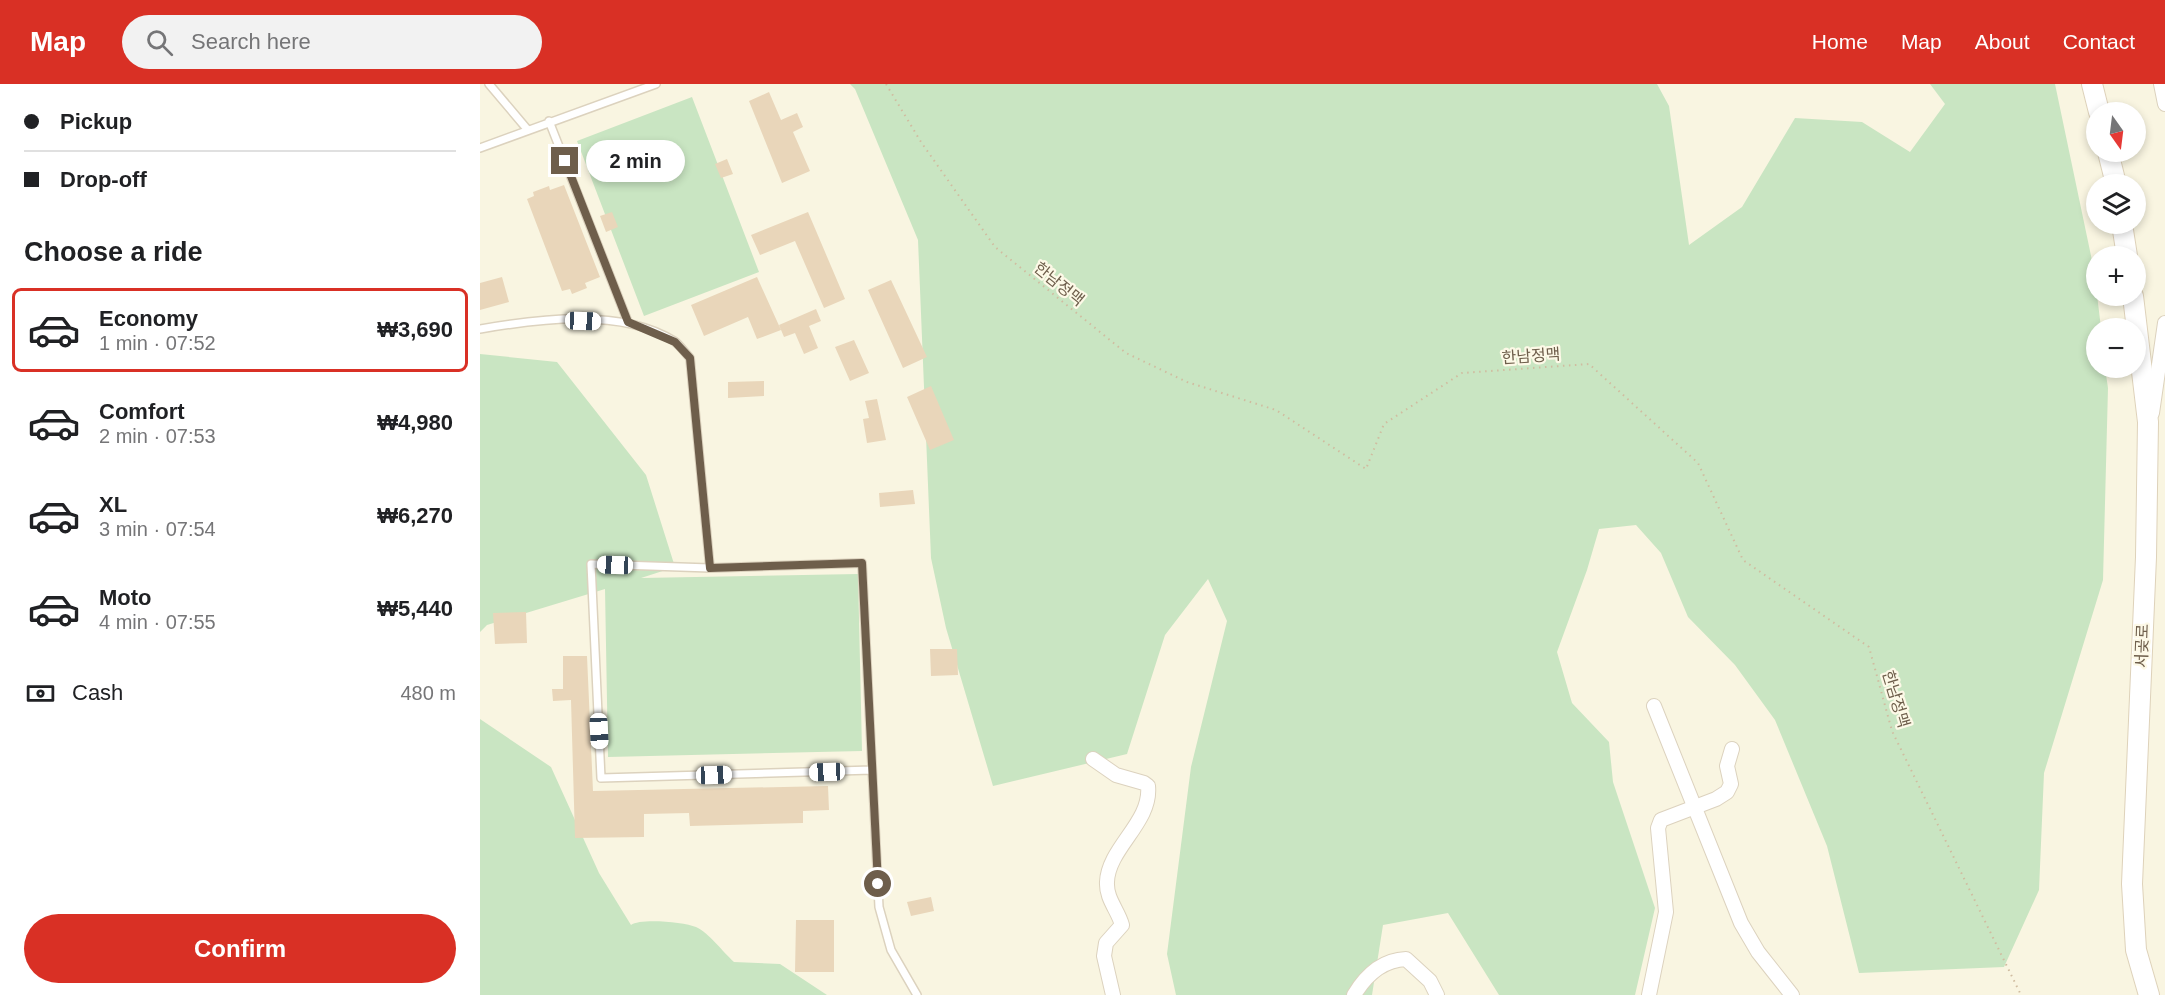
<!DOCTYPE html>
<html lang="en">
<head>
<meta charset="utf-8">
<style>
  :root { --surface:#fff; --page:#f2f2f2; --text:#202124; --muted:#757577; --line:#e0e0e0; --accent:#d93025 }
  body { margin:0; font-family:Arial,"Noto Sans KR",sans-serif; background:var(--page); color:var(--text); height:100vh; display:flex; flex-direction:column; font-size:22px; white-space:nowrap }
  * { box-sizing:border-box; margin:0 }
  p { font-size:20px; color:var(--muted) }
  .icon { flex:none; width:33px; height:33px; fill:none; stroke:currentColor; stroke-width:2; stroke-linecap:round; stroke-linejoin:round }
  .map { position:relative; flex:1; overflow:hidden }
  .side { display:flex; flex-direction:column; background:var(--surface); width:480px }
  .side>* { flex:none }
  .top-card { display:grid; align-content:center; height:132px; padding:0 24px; background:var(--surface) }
  .needle { width:39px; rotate:166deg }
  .tools { position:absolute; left:1606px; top:18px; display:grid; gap:12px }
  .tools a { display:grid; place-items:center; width:60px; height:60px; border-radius:50%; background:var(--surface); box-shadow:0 3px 9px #0003; font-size:30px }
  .end { position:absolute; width:27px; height:27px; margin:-14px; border:8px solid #6e5e4b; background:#fff; box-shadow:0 0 0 3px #fff }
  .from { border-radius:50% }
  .bubble { position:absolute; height:42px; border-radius:21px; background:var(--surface); box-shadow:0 3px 9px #0003; font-size:20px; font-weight:600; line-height:42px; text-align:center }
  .car { position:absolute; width:18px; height:36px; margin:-18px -9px; border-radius:8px; box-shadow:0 0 4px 2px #0007; background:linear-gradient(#fff 24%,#345 0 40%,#fff 0 76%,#345 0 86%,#fff 0) }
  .top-card b { display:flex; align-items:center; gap:21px; height:57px; font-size:22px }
  .top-card b+b { border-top:2px solid var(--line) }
  .top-card i { width:15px; height:15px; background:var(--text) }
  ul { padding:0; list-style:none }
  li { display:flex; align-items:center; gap:18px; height:84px; margin:0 12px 9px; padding:0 12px; border:3px solid transparent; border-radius:9px }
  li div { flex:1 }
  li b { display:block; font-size:22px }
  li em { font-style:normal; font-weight:600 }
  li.current { border-color:var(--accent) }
  li>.icon { width:54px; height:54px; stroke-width:1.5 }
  h2 { padding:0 24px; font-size:27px; line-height:72px }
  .pay { display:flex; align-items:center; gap:15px; height:66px; padding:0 24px; font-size:22px }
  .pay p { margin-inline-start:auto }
  .action { display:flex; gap:12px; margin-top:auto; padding:12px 24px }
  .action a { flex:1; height:69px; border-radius:36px; background:var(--accent); color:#fff; font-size:24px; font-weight:600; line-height:69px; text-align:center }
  header { display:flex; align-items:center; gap:36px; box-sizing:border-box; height:84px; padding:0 30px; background:var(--accent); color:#fff }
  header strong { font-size:28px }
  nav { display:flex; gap:33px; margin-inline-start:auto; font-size:21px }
  .search { width:420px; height:54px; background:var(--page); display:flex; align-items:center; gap:15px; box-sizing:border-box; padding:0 21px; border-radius:33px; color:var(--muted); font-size:22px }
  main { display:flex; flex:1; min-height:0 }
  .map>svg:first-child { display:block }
  .green { fill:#c9e5c2 }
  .building { fill:#e9d6ba }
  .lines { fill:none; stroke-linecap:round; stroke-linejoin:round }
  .service-casing { stroke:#dcd2be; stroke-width:10 }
  .minor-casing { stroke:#dcd2be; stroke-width:16 }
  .secondary-casing { stroke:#ded2ba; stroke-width:22 }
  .path { stroke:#d0bca0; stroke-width:2; stroke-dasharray:1.5 4.5; stroke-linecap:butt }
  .service { stroke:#fff; stroke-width:7 }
  .minor { stroke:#fff; stroke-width:14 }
  .secondary { stroke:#fff; stroke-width:20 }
  .route { stroke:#6e5e4b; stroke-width:8 }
  .labels { text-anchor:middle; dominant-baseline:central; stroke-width:4.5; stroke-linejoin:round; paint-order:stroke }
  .street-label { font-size:16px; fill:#6e5e4b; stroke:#fdf9e7 }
</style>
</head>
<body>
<header>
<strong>Map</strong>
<div class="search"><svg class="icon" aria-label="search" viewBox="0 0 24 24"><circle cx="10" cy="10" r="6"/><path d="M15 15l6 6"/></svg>Search here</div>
<nav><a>Home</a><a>Map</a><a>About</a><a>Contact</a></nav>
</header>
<main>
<section class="side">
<div class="top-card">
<b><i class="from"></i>Pickup</b>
<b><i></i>Drop-off</b>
</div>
<h2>Choose a ride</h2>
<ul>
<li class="current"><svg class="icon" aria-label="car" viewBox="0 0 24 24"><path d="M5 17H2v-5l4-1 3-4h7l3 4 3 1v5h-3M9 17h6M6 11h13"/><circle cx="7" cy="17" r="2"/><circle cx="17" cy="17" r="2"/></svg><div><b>Economy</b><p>1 min · 07:52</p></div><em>₩3,690</em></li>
<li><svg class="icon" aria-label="car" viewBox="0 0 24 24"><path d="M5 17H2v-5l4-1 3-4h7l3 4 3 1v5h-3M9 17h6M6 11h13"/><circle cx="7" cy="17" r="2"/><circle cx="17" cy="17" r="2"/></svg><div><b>Comfort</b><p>2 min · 07:53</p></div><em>₩4,980</em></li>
<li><svg class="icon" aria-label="car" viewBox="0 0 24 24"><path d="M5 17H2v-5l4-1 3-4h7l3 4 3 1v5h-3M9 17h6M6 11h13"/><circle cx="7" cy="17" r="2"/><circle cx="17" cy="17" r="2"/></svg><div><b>XL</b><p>3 min · 07:54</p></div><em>₩6,270</em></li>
<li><svg class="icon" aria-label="car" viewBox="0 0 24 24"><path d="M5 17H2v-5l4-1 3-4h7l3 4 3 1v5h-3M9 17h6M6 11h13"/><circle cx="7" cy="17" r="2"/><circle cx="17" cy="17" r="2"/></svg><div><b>Moto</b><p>4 min · 07:55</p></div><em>₩5,440</em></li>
</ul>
<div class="pay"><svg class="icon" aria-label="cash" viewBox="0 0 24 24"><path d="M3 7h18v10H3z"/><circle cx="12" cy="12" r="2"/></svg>Cash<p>480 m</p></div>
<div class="action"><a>Confirm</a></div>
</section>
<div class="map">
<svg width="1685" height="911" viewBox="0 0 1685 911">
  <rect width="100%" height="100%" fill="#f9f5e1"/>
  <path class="green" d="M370,0H1177L1189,22L1209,161L1262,123L1315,34L1382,38L1430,68L1465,20L1450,0H1575L1614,186L1621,244H1617V284H1625L1628,304L1623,496L1564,689L1559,806L1524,883L1379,889L1347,762L1295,636L1255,581L1208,533L1181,469L1156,441L1119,445L1107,486L1077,568L1092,619L1129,658L1133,698L1175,824L1155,911H1019L968,829L903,841L892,911H696L687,870L711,683L747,537L728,495L685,551L647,670L513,702L466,544L451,474L438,156L375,5Z
    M212,13L279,188L164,232L97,57Z
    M0,270L77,278L166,391L195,483L161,494L378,490L382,667L128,673L125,505L7,541L0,548Z
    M0,635L71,683L119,789L151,841C160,834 204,838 216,843C229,849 243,868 254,878L300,880L347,911H0Z"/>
  <path class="building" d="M289,8L301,36L317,29L323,43L313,48L330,87L302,99L269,17Z
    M247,75L253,90L241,94L235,80Z
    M84,101L120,193L105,199L107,204L92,210L90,205L82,207L47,115L54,112L53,108L69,102L70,106Z
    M132,128L138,143L126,148L120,132Z
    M328,128L365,215L344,224L315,157L280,171L271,151Z
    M22,193L29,218L0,226V199Z
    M277,193L301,246L277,255L268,233L224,252L211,221Z
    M411,196L447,273L423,284L388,206Z
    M336,225L341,237L329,242L338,264L324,270L315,249L304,253L299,241Z
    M374,256L389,289L370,297L355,263Z
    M284,297V312L248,314V298Z
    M451,302L474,356L450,366L427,313Z
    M397,315L406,356L387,359L383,335L389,334L385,317Z
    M433,406L435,420L400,423L399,409Z
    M46,528L47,559L15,560L13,529Z
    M450,565H477L478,591L451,592Z
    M83,572H107L113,707L348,702L349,726L323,727V739L210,742L209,729L164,730V753L95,754L91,616L73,617L72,605H83Z
    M451,813L454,827L431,832L427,818Z
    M316,836H354V888H315Z"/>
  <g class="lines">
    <g class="service-casing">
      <path id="service" d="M9,0L47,45
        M69,37L148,238
        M0,64L176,0
        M0,245C58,235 142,224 194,257C200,261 205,269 210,274L230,484
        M392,686L121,694L111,480L230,484L382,479L399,823L411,866L437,911"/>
    </g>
    <g class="minor-casing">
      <path id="minor" d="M1681,0L1685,20
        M1672,329L1685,239
        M1174,622L1261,839L1278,868L1312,911
        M613,675L636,691L664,699L668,702C672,738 628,764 627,798C626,815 638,826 642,841L626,859L624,872L633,911
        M874,911C886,891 902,876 926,875L950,897L957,911
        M1169,911L1186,828L1178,744L1181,736L1236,715L1247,708L1251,700L1247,682L1252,665"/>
    </g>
    <g class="secondary-casing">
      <path id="secondary" d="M1612,0L1619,28
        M1628,68L1636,100
        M1642,140L1647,172
        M1653,212L1668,338L1666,473L1652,800L1656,866L1669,911"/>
    </g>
    <path class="path" d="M406,0L441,58L515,163L646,269L707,298L796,326L886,385L904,340L982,289L1109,280L1218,379L1263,476L1389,563L1412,647L1541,911"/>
    <use href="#service" class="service"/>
    <use href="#minor" class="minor"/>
    <use href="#secondary" class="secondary"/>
  </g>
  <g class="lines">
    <path class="route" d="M85,77L148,238L195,258L210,274L230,484L382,479L398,800"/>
  </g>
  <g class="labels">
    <g class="street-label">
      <text transform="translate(579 200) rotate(39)">한남정맥</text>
      <text transform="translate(1051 272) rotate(-4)">한남정맥</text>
      <text transform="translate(1662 562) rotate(-88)">서곶로</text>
      <text transform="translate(1416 615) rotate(73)">한남정맥</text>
    </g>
  </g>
</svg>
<div class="tools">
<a><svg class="needle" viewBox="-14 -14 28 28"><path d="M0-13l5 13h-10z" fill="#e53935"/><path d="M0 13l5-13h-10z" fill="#757577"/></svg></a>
<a><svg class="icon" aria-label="layers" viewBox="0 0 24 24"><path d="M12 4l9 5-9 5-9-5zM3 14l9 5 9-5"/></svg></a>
<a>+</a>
<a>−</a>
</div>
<i class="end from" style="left:398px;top:800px"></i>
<i class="end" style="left:85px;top:77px"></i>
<div class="bubble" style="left:106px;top:56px;width:99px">2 min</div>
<i class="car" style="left:103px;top:237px;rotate:92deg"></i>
<i class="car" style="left:135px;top:481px;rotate:272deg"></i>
<i class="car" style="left:119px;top:647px;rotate:177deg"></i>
<i class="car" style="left:347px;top:688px;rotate:268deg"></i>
<i class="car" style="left:234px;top:691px;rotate:88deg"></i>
</div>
</main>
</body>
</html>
